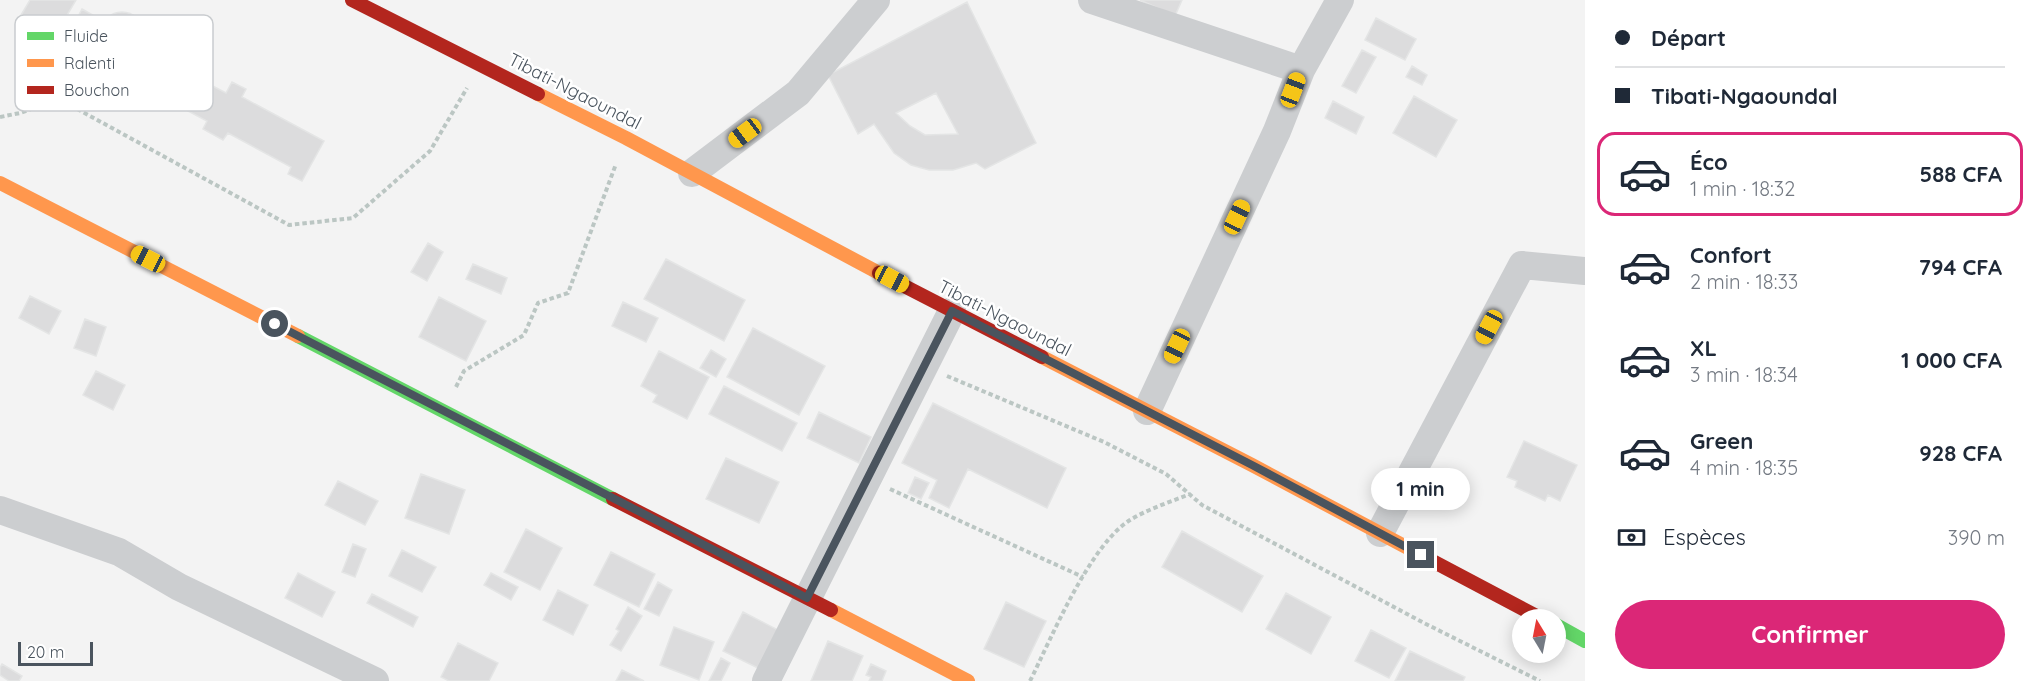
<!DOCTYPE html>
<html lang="fr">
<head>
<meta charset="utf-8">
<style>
  :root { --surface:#fff; --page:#f2f2f3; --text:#1f2937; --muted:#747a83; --line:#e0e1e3; --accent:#db2777 }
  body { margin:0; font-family:Quicksand,sans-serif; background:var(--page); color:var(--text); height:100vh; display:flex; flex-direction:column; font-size:22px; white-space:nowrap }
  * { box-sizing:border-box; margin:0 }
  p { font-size:20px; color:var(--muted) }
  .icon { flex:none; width:33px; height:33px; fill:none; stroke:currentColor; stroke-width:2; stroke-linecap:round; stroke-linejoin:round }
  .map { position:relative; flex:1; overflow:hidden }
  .sheet { display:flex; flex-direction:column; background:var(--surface); width:450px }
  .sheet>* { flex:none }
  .top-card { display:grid; align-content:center; height:132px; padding:0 30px; background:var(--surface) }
  .needle { width:39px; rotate:350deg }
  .tools { position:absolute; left:1512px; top:609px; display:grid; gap:12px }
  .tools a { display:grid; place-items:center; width:54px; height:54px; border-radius:50%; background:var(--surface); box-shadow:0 3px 15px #0003; font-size:30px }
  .scale { position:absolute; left:18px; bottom:15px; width:75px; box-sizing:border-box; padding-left:6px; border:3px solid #4a545e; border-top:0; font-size:16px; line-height:21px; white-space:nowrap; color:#4a545e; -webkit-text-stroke:4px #fff; paint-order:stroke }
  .end { position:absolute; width:27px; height:27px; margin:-14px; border:8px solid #4a545e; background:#fff; box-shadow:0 0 0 3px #fff }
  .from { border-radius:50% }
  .bubble { position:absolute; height:42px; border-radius:21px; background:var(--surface); box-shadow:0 3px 15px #0003; font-size:20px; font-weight:700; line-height:42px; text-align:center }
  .car { position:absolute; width:18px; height:36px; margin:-18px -9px; border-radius:8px; box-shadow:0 0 4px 2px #0007; background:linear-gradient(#f5c518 24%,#345 0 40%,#f5c518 0 76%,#345 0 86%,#f5c518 0) }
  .top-card b { display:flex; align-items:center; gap:21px; height:57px; font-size:22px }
  .top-card b+b { border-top:2px solid var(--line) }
  .top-card i { width:15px; height:15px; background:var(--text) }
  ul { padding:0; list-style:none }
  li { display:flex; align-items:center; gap:18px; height:84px; margin:0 12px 9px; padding:0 18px; border:3px solid transparent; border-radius:18px }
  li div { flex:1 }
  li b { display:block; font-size:22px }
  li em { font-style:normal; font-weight:700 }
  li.active { border-color:var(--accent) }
  li>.icon { width:54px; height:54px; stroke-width:1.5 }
  .pay { display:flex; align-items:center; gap:15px; height:66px; padding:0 30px; font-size:22px }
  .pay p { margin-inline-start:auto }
  .button { display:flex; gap:12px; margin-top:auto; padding:12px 30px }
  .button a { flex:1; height:69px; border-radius:36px; background:var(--accent); color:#fff; font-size:24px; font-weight:700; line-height:69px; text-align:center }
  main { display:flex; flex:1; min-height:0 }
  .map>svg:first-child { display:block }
  .building { fill:#dcdcdd; stroke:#e4e5e5; stroke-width:1.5; fill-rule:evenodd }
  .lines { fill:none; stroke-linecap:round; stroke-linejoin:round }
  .path { stroke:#bbc6c3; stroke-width:4; stroke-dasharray:4.5 3; stroke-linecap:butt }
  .street { stroke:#ccced0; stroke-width:28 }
  .fast { stroke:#63d668; stroke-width:14 }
  .slow { stroke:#ff974d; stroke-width:14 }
  .jam { stroke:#b3261e; stroke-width:14 }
  .route { stroke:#4a545e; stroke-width:8 }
  .labels { text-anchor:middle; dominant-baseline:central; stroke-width:5; stroke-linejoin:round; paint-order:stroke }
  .street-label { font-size:18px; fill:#4a545e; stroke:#fff }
  .key { fill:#fff; stroke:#c9cccf; stroke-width:1.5 }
  .key-label { font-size:16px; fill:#4a545e }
</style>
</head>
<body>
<main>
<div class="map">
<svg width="1585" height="681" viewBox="0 0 1585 681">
  <rect width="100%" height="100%" fill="#f3f3f3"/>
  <path class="building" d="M30,0H76L56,34L21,15Z
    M1140,0H1182L1175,16Z
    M967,2L1036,143L985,169L976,163L953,170H929L911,165L894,153L874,124L858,134L828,75ZM936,93L958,134L925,135L910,126L896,113Z
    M82,9L98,18L79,56L62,47Z
    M101 33a21 21 0 1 1 42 0a21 21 0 1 1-42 0Z
    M1376,18L1416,39L1405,60L1365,40Z
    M1362,50L1376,57L1356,93L1342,86Z
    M189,65L209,75L205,82L226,93L232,82L246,89L242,97L324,141L302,181L288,174L291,167L228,133L223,140L203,129L207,121L169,101Z
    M1412,66L1427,75L1422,85L1406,77Z
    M1414,96L1457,120L1436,157L1393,133Z
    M1333,101L1364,117L1356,134L1325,118Z
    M428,243L443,252L427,281L411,272Z
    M666,259L745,300L724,341L644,299Z
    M473,264L507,278L501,294L466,279Z
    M30,296L61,311L49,334L19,318Z
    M439,297L486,321L466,361L419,337Z
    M623,302L658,318L646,342L612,326Z
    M85,319L106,327L96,356L74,348Z
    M753,328L825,366L799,415L727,377Z
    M711,350L726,359L716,377L700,368Z
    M659,351L709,377L687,419L653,402L657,395L641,386Z
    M96,371L125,385L113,410L83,395Z
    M724,386L797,423L782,451L709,414Z
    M933,403L1066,468L1047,508L968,469L949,508L929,498L937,480L902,463Z
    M819,412L871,437L859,463L807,438Z
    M1524,441L1577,465L1560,501L1548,495L1545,501L1515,487L1517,481L1507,477Z
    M726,458L779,482L759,523L706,499Z
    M421,474L465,490L449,534L405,518Z
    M915,477L929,483L921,499L908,493Z
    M338,481L378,501L365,525L325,505Z
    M526,529L562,548L540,590L504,572Z
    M1182,531L1263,576L1242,612L1162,567Z
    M353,544L366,549L355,577L342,572Z
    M402,550L436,567L422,592L389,576Z
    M611,552L655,574L639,607L594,585Z
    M298,573L335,592L322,617L285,598Z
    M491,573L518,587L511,600L484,585Z
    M658,582L672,590L659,616L644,609Z
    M558,590L588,605L573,635L543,620Z
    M1286,593L1331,617L1311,654L1266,629Z
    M372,594L418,617L413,627L367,603Z
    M1006,602L1046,621L1024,667L984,649Z
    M628,607L642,616L621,651L610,645L619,631L616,629Z
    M743,612L782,632L762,670L723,651Z
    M674,627L714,642L699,680L660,665Z
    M1371,630L1406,648L1389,678L1355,661Z
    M828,641L863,656L852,681H811Z
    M458,643L498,663L489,681H449L441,677Z
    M1410,651L1465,677L1463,681H1395Z
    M721,658L730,663L721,681H709Z
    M2,664L22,676L19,681H9L0,675V668Z
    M871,664L886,671L882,681H869L871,677L866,675Z
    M622,670L644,681H616Z"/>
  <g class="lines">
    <path class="path" d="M0,117L20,113L59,99L289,225L353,218L430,151L467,88
      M947,376L1104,442L1166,474L1202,505L1424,623L1540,681
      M456,387L464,371L524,335L538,303L568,293L616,164
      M890,489L1083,577
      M1030,681C1052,637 1089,546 1130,520C1148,509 1170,502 1190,494"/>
    <path class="street" d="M1092,0L1301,70
      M692,173L798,93L876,0
      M1147,411L1277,131L1301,70L1340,0
      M0,510L119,552L179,587L375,681
      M1380,533L1522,265L1585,271
      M766,681L952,311"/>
    <path class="fast" d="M298,336L613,499
      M1556,625L1585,641"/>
    <path class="slow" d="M538,94L626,138L879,273
      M0,183L298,336
      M1042,357L1252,465L1423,556
      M831,610L968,681"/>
    <path class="jam" d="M352,0L538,94
      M879,273L1042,357
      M613,499L831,610
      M1423,556L1544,620"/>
  </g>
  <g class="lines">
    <path class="route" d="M275,324L807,598L952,311L1252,465L1421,555"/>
  </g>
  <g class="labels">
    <g class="street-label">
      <text transform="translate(575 91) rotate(27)">Tibati-Ngaoundal</text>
      <text transform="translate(1005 318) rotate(27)">Tibati-Ngaoundal</text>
    </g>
  </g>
  <rect x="15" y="15" width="198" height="96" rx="9" class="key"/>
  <rect x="27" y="32" width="27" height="8" fill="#63d668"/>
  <rect x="27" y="59" width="27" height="8" fill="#ff974d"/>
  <rect x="27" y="86" width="27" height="8" fill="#b3261e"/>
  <g class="key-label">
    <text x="64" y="42">Fluide</text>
    <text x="64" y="69">Ralenti</text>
    <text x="64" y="96">Bouchon</text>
  </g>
</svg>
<div class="tools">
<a><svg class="needle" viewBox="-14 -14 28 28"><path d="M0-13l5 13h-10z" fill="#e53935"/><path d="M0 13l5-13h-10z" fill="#747a83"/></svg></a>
</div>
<div class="scale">20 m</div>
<i class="end from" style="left:275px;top:324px"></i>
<i class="end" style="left:1421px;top:555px"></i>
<div class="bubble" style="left:1371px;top:468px;width:99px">1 min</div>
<i class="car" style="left:1293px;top:90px;rotate:21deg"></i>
<i class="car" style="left:745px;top:133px;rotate:233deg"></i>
<i class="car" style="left:1237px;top:217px;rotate:25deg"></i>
<i class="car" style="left:148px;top:259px;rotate:297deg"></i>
<i class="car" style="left:892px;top:279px;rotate:118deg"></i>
<i class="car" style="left:1489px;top:327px;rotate:208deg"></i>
<i class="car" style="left:1177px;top:346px;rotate:205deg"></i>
</div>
<section class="sheet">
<div class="top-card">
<b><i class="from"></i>Départ</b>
<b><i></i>Tibati-Ngaoundal</b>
</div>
<ul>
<li class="active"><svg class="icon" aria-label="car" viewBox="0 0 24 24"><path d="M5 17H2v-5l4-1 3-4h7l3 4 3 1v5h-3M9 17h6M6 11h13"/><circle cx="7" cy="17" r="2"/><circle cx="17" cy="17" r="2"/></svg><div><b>Éco</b><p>1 min · 18:32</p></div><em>588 CFA</em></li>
<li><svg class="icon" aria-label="car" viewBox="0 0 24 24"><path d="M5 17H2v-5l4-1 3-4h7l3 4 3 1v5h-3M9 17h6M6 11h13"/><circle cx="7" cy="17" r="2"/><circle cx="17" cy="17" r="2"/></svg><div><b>Confort</b><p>2 min · 18:33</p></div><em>794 CFA</em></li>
<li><svg class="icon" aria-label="car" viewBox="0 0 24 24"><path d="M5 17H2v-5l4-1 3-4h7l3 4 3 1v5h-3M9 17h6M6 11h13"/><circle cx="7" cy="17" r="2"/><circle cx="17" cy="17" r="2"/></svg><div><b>XL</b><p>3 min · 18:34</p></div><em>1 000 CFA</em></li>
<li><svg class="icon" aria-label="car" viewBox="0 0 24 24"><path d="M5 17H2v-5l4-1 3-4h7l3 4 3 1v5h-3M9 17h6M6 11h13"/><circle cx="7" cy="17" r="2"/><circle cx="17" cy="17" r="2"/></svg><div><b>Green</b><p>4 min · 18:35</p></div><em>928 CFA</em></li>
</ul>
<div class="pay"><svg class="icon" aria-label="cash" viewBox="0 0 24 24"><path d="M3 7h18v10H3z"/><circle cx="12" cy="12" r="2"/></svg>Espèces<p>390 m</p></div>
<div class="button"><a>Confirmer</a></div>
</section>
</main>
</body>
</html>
